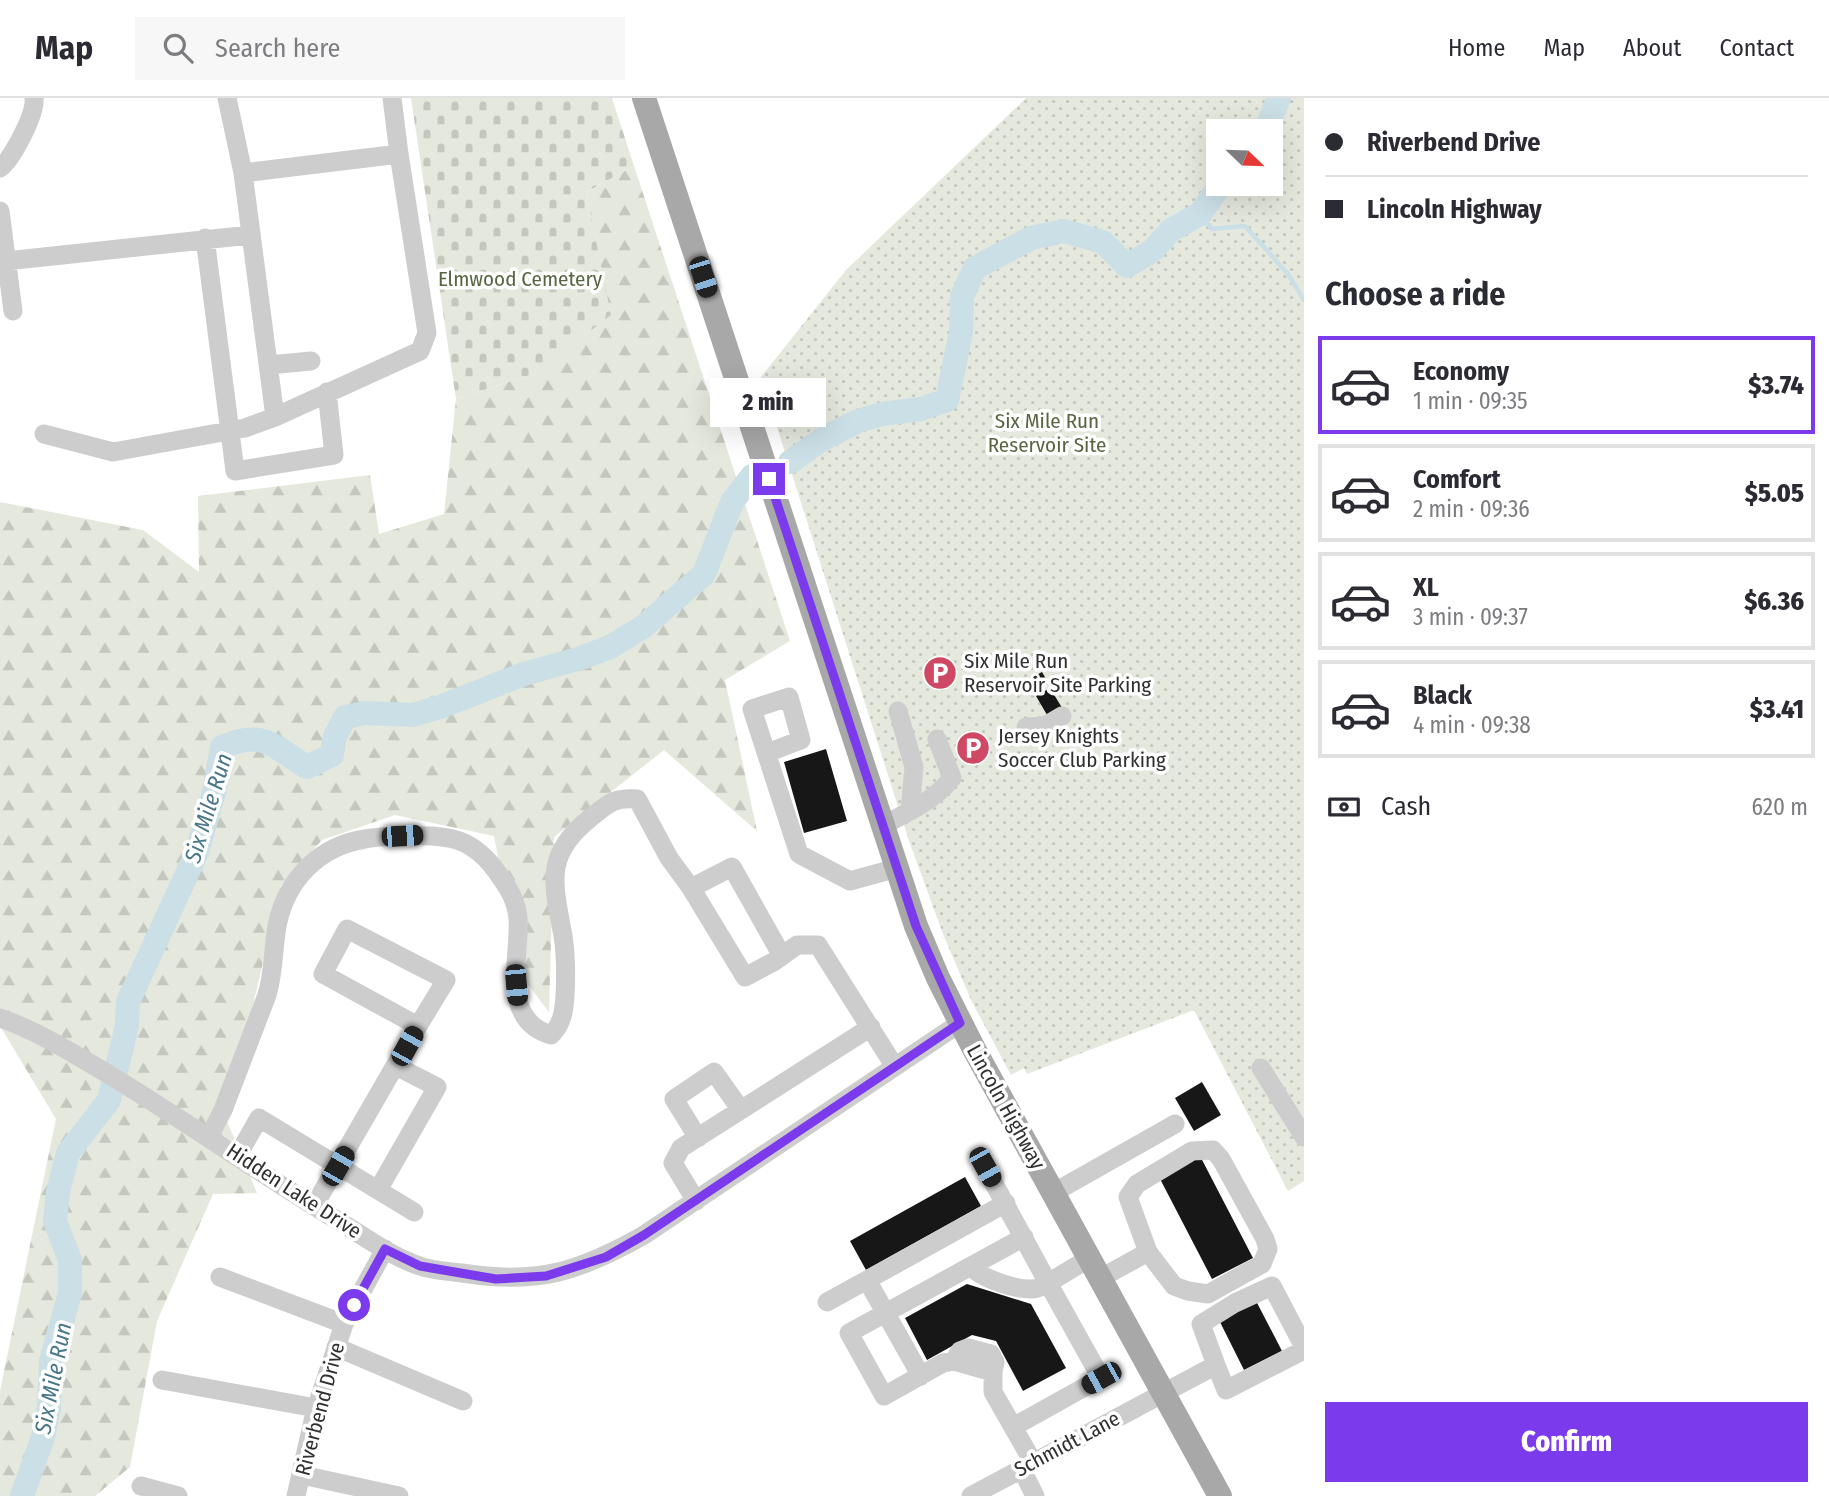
<!DOCTYPE html>
<html lang="en">
<head>
<meta charset="utf-8">
<style>
  :root { --surface:#fff; --page:#f7f7f7; --text:#2b2b33; --muted:#7c7c81; --line:#e1e1e2; --accent:#7c3aed }
  body { margin:0; font-family:"Fira Sans Condensed",sans-serif; background:var(--page); color:var(--text); height:100vh; display:flex; flex-direction:column; font-size:26px; white-space:nowrap }
  * { box-sizing:border-box; margin:0 }
  p { font-size:23px; color:var(--muted) }
  .icon { flex:none; width:38px; height:38px; fill:none; stroke:currentColor; stroke-width:2; stroke-linecap:round; stroke-linejoin:round }
  .map { position:relative; flex:1; overflow:hidden }
  .side { display:flex; flex-direction:column; background:var(--surface); width:525px }
  .side>* { flex:none }
  .guide { display:grid; align-content:center; height:154px; padding:0 21px; background:var(--surface) }
  .needle { width:46px; rotate:113deg }
  .tools { position:absolute; left:1206px; top:21px; display:grid; gap:14px }
  .tools a { display:grid; place-items:center; width:77px; height:77px; border-radius:0px; background:var(--surface); box-shadow:0 7px 28px #0002; font-size:35px }
  .end { position:absolute; width:32px; height:32px; margin:-16px; border:9px solid #7c3aed; background:#fff; box-shadow:0 0 0 4px #fff }
  .from { border-radius:50% }
  .bubble { position:absolute; height:49px; border-radius:0px; background:var(--surface); box-shadow:0 7px 28px #0002; font-size:23px; font-weight:800; line-height:49px; text-align:center }
  .car { position:absolute; width:21px; height:42px; margin:-21px -10px; border-radius:9px; box-shadow:0 0 5px 2px #0007; background:linear-gradient(#222 24%,#8ab4d8 0 40%,#222 0 76%,#8ab4d8 0 86%,#222 0) }
  .guide b { display:flex; align-items:center; gap:24px; height:66px; font-size:26px }
  .guide b+b { border-top:2px solid var(--line) }
  .guide i { width:18px; height:18px; background:var(--text) }
  ul { padding:0; list-style:none }
  li { display:flex; align-items:center; gap:21px; height:98px; margin:0 14px 10px; padding:0 7px; border:4px solid var(--line); border-radius:0px }
  li div { flex:1 }
  li b { display:block; font-size:26px }
  li em { font-style:normal; font-weight:800 }
  li.current { border-color:var(--accent) }
  li>.icon { width:63px; height:63px; stroke-width:1.5 }
  h2 { padding:0 21px; font-size:32px; line-height:84px }
  .pay { display:flex; align-items:center; gap:18px; height:77px; padding:0 21px; font-size:26px }
  .pay p { margin-inline-start:auto }
  .primary-button { display:flex; gap:14px; margin-top:auto; padding:14px 21px }
  .primary-button a { flex:1; height:80px; border-radius:0px; background:var(--accent); color:#fff; font-size:28px; font-weight:800; line-height:80px; text-align:center }
  header { display:flex; align-items:center; gap:42px; box-sizing:border-box; height:98px; padding:0 35px; background:var(--surface); border-bottom:2px solid var(--line) }
  header strong { font-size:33px }
  nav { display:flex; gap:38px; margin-inline-start:auto; font-size:24px }
  .search { width:490px; height:63px; background:var(--page); display:flex; align-items:center; gap:18px; box-sizing:border-box; padding:0 24px; border-radius:0px; color:var(--muted); font-size:26px }
  main { display:flex; flex:1; min-height:0 }
  .map>svg:first-child { display:block }
  .forest { fill:url(#forest-firs) }
  .cemetery { fill:url(#cemetery-stones) }
  .park { fill:url(#park-dots); fill-rule:evenodd }
  .lines { fill:none; stroke-linecap:round; stroke-linejoin:round }
  .stream { stroke:#cbdfe6; stroke-width:4.5 }
  .river { stroke:#cbdfe6; stroke-width:24 }
  .building { fill:#171717 }
  .minor { stroke:#cdcdcd; stroke-width:19 }
  .major { stroke:#a8a8a8; stroke-width:24 }
  .route { stroke:#7c3aed; stroke-width:9 }
  .labels { text-anchor:middle; dominant-baseline:central; stroke-width:7; stroke-linejoin:round; paint-order:stroke }
  .park-label { font-size:21px; fill:#586642; stroke:#fff }
  .poi-label { font-size:21px; fill:#303030; stroke:#fff; text-anchor:start }
  .street-label { font-size:21px; fill:#303030; stroke:#fff }
  .water-label { font-size:23px; font-style:italic; fill:#487788; stroke:#fff }
</style>
</head>
<body>
<header>
<strong>Map</strong>
<div class="search"><svg class="icon" aria-label="search" viewBox="0 0 24 24"><circle cx="10" cy="10" r="6"/><path d="M15 15l6 6"/></svg>Search here</div>
<nav><a>Home</a><a>Map</a><a>About</a><a>Contact</a></nav>
</header>
<main>
<div class="map">
<svg width="1304" height="1398" viewBox="0 0 1304 1398">
  <defs>
    <pattern id="forest-firs" width="22" height="20" patternUnits="userSpaceOnUse" patternTransform="scale(1.75)"><rect width="22" height="20" fill="#e4e8dd"/><path d="M5 1l3.5 6h-7zM16 11l3.5 6h-7z" fill="#c4c7be"/></pattern>
    <pattern id="cemetery-stones" width="16" height="16" patternUnits="userSpaceOnUse" patternTransform="scale(1.75)"><rect width="16" height="16" fill="#e4e8dd"/><path d="M2 7V4a2 2 0 0 1 4 0v3zM10 15v-3a2 2 0 0 1 4 0v3z" fill="#c4c7be"/></pattern>
    <pattern id="park-dots" width="8" height="8" patternUnits="userSpaceOnUse" patternTransform="scale(1.75)"><rect width="8" height="8" fill="#e4e8dd"/><path d="M2 2h.1M6 6h.1" fill="none" stroke="#c4c7be" stroke-width="1.8" stroke-linecap="round"/></pattern>
  </defs>
  <rect width="100%" height="100%" fill="#fff"/>
  <path class="forest" d="M634,68L790,543L725,582L757,733L664,652L554,739L549,914L520,876L494,738L395,717L322,742L281,788L226,1021L257,1095L213,1096L157,1223L130,1369L95,1398H0V1293L56,1021L0,928V404L143,432L199,474L198,398L370,377L379,436L444,416L456,301L536,275L610,217L586,94Z"/>
  <path class="cemetery" d="M411,0H612L634,68L586,94L611,217L536,275L456,301Z"/>
  <path class="park" d="M1026,0H1304V1083L1288,1093L1194,912L1027,976L1024,970L1011,977L972,904L943,836L909,743L761,279L846,172ZM1218,33H1270V86H1218Z"/>
  <g class="lines">
    <path class="stream" d="M1200,116L1212,131L1245,128L1288,176L1304,202"/>
    <path class="river" d="M1265,33L1279,0
      M790,364L821,342L858,323L882,316L921,311L947,302L961,234L962,198L975,170L1031,140L1064,133L1103,144L1127,168L1152,153L1171,132L1200,116L1221,86
      M22,1398L43,1339L49,1310L51,1263L70,1195V1162L55,1123L58,1094L68,1055L109,1002L127,928L128,904L197,754L214,694L222,649C264,631 272,648 307,669L332,657L334,641L345,619L365,615L413,617L440,609L524,576L581,560L610,549L643,529L704,476L732,404L752,378"/>
  </g>
  <path class="building" d="M1042,574L1049,586L1035,594L1028,582Z
    M1050,590L1064,613L1050,622L1036,598Z
    M826,651L847,723L804,735L784,664Z
    M1202,984L1221,1017L1194,1033L1175,1000Z
    M1199,1056L1253,1160L1212,1181L1158,1077Z
    M965,1079L981,1108L866,1172L850,1143Z
    M967,1186L1031,1206L1066,1270L1023,1293L996,1243L972,1237L927,1262L905,1220Z
    M1254,1199L1282,1253L1244,1272L1217,1218Z"/>
  <g class="lines">
    <path class="minor" d="M0,70C12,61 36,16 34,0
      M243,75L399,56
      M0,113L13,213
      M205,140L235,373L334,357L327,294
      M6,163L250,137
      M269,267L311,263
      M275,319L420,253L427,235L399,56L392,0
      M44,336L113,354L245,330L275,319L243,75L227,0
      M898,613L914,669L910,713
      M1026,629L1045,628L1062,618
      M767,655L801,642L789,599L752,611L799,756L850,783L897,770
      M884,727C908,714 934,703 952,680L937,641
      M691,790L732,769L782,858
      M347,831L446,882L418,928L323,876Z
      M0,920C38,933 74,956 108,976C184,1022 256,1073 332,1119C360,1135 389,1158 420,1168C433,1173 448,1173 462,1175C537,1187 579,1174 644,1137L960,925
      M1261,970L1304,1039
      M209,1039L223,1012L267,897C274,874 273,851 277,828C286,782 319,748 365,741C379,738 393,739 407,738C449,736 474,740 499,777C509,791 516,802 518,820C521,858 498,921 551,937C562,927 564,913 565,898C566,879 566,857 563,838C554,787 543,758 589,721C608,706 613,699 637,701L640,706L669,760L691,790L745,879L775,863L797,847H818L895,969
      M698,1040L674,1001L714,974L741,1012
      M238,1057L259,1020L414,1114
      M378,1092L437,989L396,968
      M1053,1095L1175,1026
      M696,1103L673,1065L681,1050L871,929
      M314,1108L418,928
      M971,1168C979,1180 1017,1192 1032,1191C1038,1191 1042,1188 1048,1185L985,1069
      M220,1179L344,1226
      M1099,1181L1148,1154L1128,1099L1137,1086L1192,1053L1213,1052L1221,1061L1265,1141L1268,1151L1262,1166L1208,1196L1188,1193L1174,1188L1148,1154
      M827,1204L867,1182
      M336,1249L463,1303
      M954,1263L960,1253L968,1250L991,1256L995,1264L993,1274
      M1216,1267L1226,1292L1304,1252
      M921,1278L867,1182L1006,1105
      M162,1282L316,1310
      M1013,1329L993,1294V1274L954,1263L943,1265L884,1298L849,1235L1024,1139
      M1033,1364L1013,1329L1101,1280L1048,1185L1088,1161
      M1021,1370L1035,1398
      M302,1377L399,1398
      M141,1388L178,1398
      M296,1398L315,1314L344,1226L385,1151
      M971,1398L1216,1267L1201,1226L1235,1205L1272,1188L1304,1249"/>
    <path class="major" d="M644,0L916,828L938,880L974,951L1220,1398"/>
  </g>
  <g class="lines">
    <path class="route" d="M354,1207L385,1151L420,1168L443,1172L496,1181L546,1178L606,1159L644,1137L960,925L916,828L769,381"/>
  </g>
  <defs>
    <g id="parking-disc" transform="scale(1.75)"><circle r="9.5" fill="#d04964" stroke="#fff"/><path d="M-3.5-5.5H1a3.5 3.5 0 0 1 0 7H-1V5.5H-3.5ZM-1-3.4V-.6H.8a1.4 1.4 0 0 0 0-2.8Z" fill="#fff"/></g>
  </defs>
  <g fill-rule="evenodd">
    <use href="#parking-disc" x="940" y="575"/>
    <use href="#parking-disc" x="973" y="650"/>
  </g>
  <g class="labels">
    <g class="park-label">
      <text x="520" y="181">Elmwood Cemetery</text>
      <text x="1047" y="323">Six Mile Run<tspan x="1047" dy="24">Reservoir Site</tspan></text>
    </g>
    <g class="poi-label">
      <text x="964" y="563">Six Mile Run<tspan x="964" dy="24">Reservoir Site Parking</tspan></text>
      <text x="998" y="638">Jersey Knights<tspan x="998" dy="24">Soccer Club Parking</tspan></text>
    </g>
    <g class="street-label">
      <text transform="translate(1006 1009) rotate(61)">Lincoln Highway</text>
      <text transform="translate(294 1093) rotate(33)">Hidden Lake Drive</text>
      <text transform="translate(320 1311) rotate(-75)">Riverbend Drive</text>
      <text transform="translate(1067 1346) rotate(-28)">Schmidt Lane</text>
    </g>
    <g class="water-label">
      <text transform="translate(208 710) rotate(-73)">Six Mile Run</text>
      <text transform="translate(53 1280) rotate(-79)">Six Mile Run</text>
    </g>
  </g>
</svg>
<div class="tools">
<a><svg class="needle" viewBox="-14 -14 28 28"><path d="M0-13l5 13h-10z" fill="#e53935"/><path d="M0 13l5-13h-10z" fill="#7c7c81"/></svg></a>
</div>
<i class="end from" style="left:354px;top:1207px"></i>
<i class="end" style="left:769px;top:381px"></i>
<div class="bubble" style="left:710px;top:280px;width:116px">2 min</div>
<i class="car" style="left:703px;top:179px;rotate:162deg"></i>
<i class="car" style="left:402px;top:738px;rotate:87deg"></i>
<i class="car" style="left:516px;top:887px;rotate:175deg"></i>
<i class="car" style="left:407px;top:948px;rotate:29deg"></i>
<i class="car" style="left:338px;top:1068px;rotate:30deg"></i>
<i class="car" style="left:985px;top:1069px;rotate:151deg"></i>
<i class="car" style="left:1101px;top:1280px;rotate:241deg"></i>
</div>
<section class="side">
<div class="guide">
<b><i class="from"></i>Riverbend Drive</b>
<b><i></i>Lincoln Highway</b>
</div>
<h2>Choose a ride</h2>
<ul>
<li class="current"><svg class="icon" aria-label="car" viewBox="0 0 24 24"><path d="M5 17H2v-5l4-1 3-4h7l3 4 3 1v5h-3M9 17h6M6 11h13"/><circle cx="7" cy="17" r="2"/><circle cx="17" cy="17" r="2"/></svg><div><b>Economy</b><p>1 min · 09:35</p></div><em>$3.74</em></li>
<li><svg class="icon" aria-label="car" viewBox="0 0 24 24"><path d="M5 17H2v-5l4-1 3-4h7l3 4 3 1v5h-3M9 17h6M6 11h13"/><circle cx="7" cy="17" r="2"/><circle cx="17" cy="17" r="2"/></svg><div><b>Comfort</b><p>2 min · 09:36</p></div><em>$5.05</em></li>
<li><svg class="icon" aria-label="car" viewBox="0 0 24 24"><path d="M5 17H2v-5l4-1 3-4h7l3 4 3 1v5h-3M9 17h6M6 11h13"/><circle cx="7" cy="17" r="2"/><circle cx="17" cy="17" r="2"/></svg><div><b>XL</b><p>3 min · 09:37</p></div><em>$6.36</em></li>
<li><svg class="icon" aria-label="car" viewBox="0 0 24 24"><path d="M5 17H2v-5l4-1 3-4h7l3 4 3 1v5h-3M9 17h6M6 11h13"/><circle cx="7" cy="17" r="2"/><circle cx="17" cy="17" r="2"/></svg><div><b>Black</b><p>4 min · 09:38</p></div><em>$3.41</em></li>
</ul>
<div class="pay"><svg class="icon" aria-label="cash" viewBox="0 0 24 24"><path d="M3 7h18v10H3z"/><circle cx="12" cy="12" r="2"/></svg>Cash<p>620 m</p></div>
<div class="primary-button"><a>Confirm</a></div>
</section>
</main>
</body>
</html>
